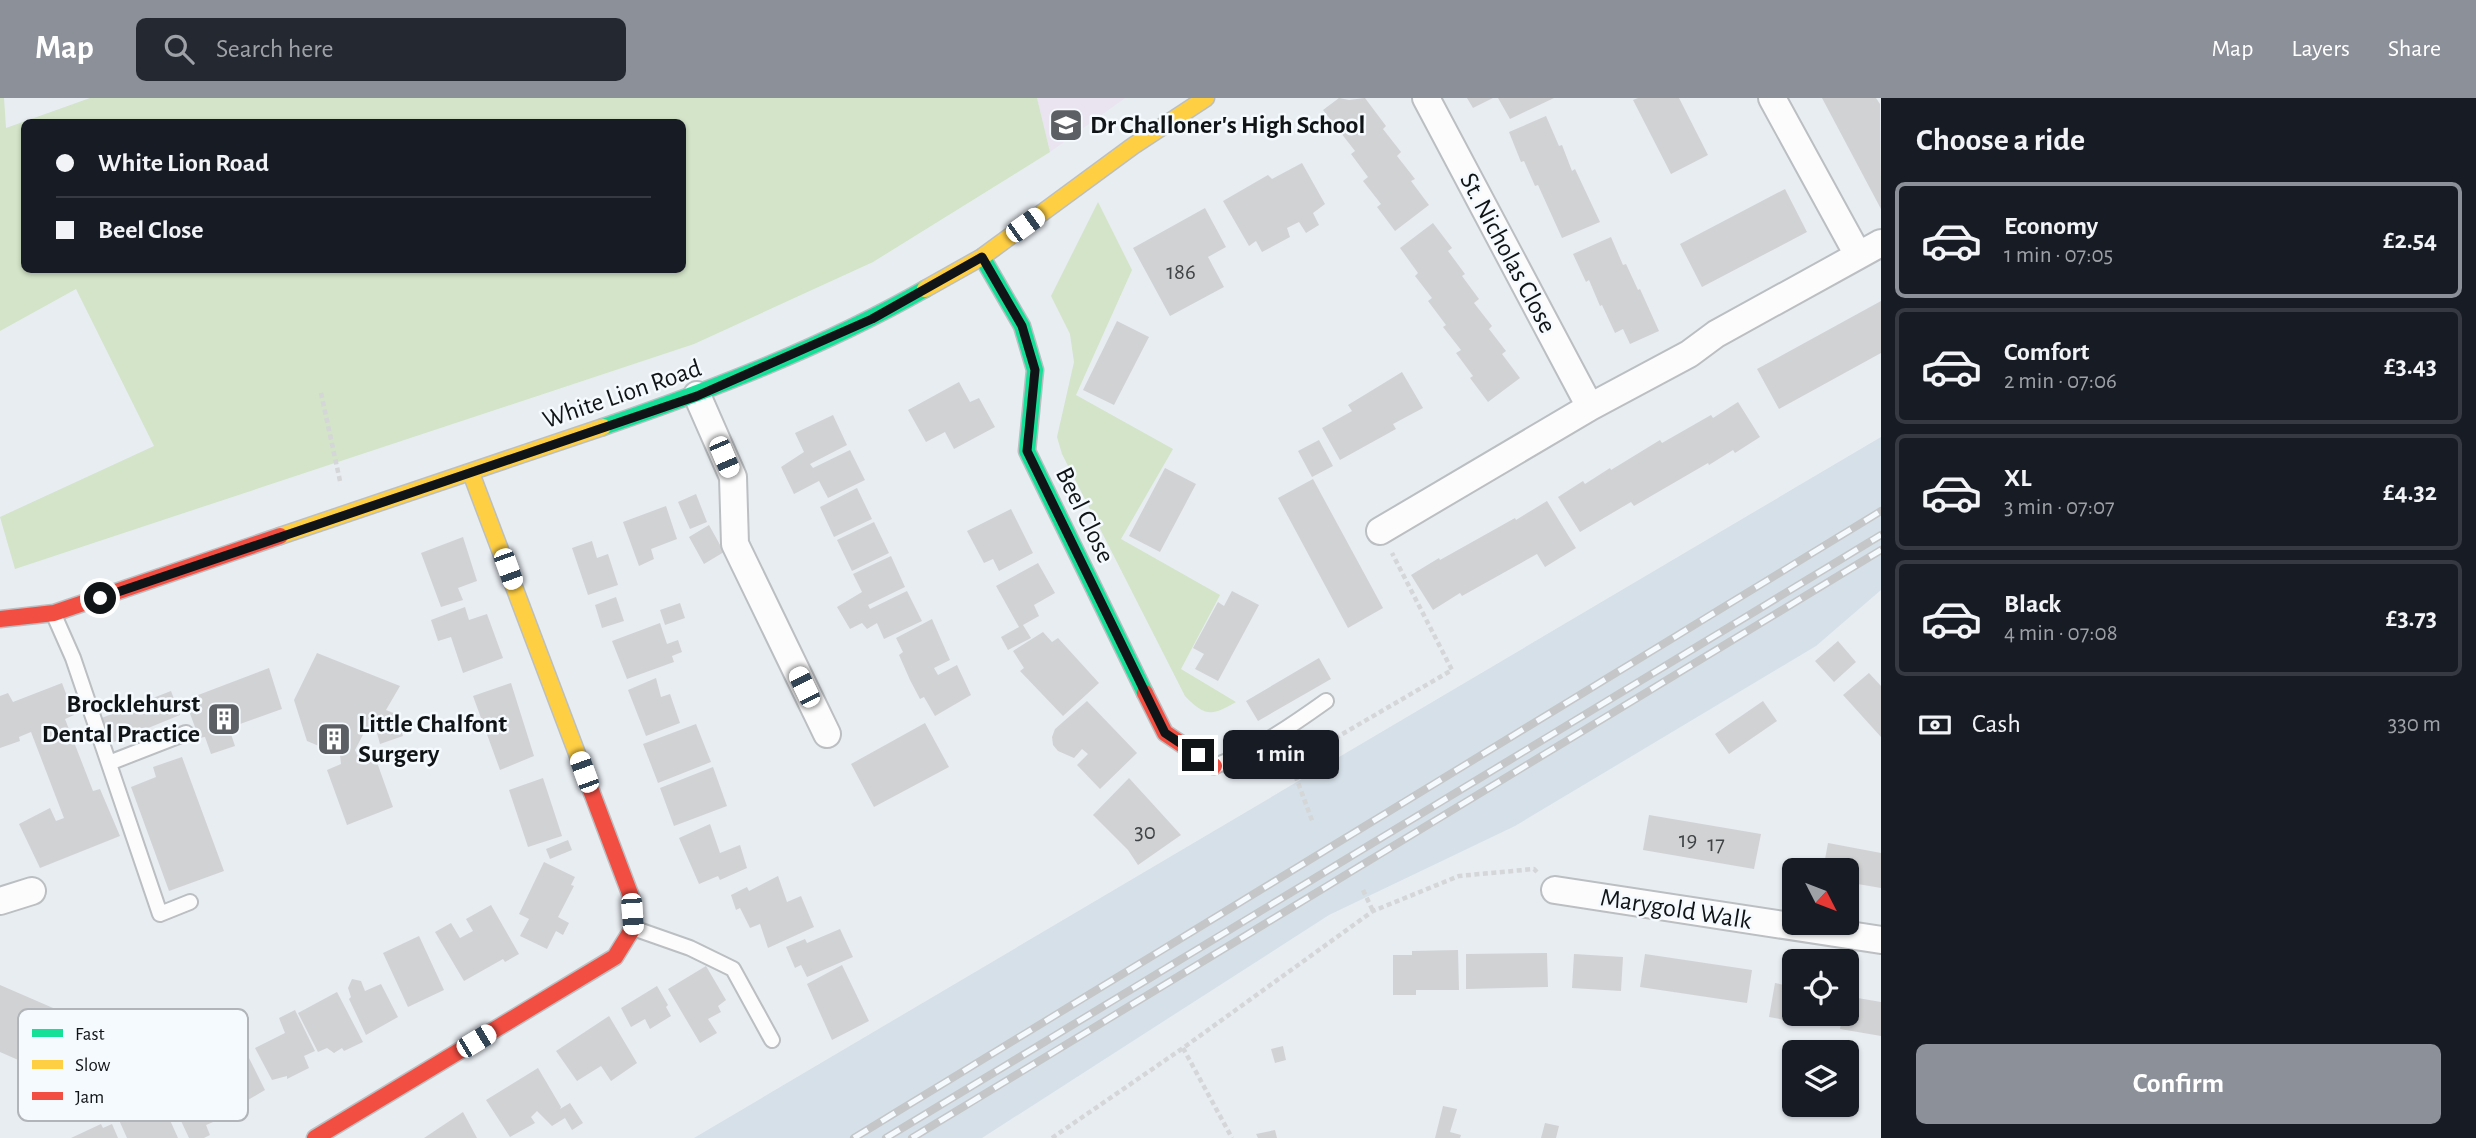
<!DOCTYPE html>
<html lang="en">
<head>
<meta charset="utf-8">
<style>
  :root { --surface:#171b24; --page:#242831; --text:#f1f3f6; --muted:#9ea1a6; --line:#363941; --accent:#8c9099 }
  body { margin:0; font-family:"Alegreya Sans",sans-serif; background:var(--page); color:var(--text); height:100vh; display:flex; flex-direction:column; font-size:26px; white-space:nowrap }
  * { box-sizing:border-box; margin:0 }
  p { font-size:23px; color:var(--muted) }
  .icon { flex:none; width:38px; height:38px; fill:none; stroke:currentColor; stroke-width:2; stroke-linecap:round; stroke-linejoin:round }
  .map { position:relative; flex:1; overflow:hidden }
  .sheet { display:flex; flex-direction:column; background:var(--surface); width:595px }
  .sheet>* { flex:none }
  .guide { position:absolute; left:21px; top:21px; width:665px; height:154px; border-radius:10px; box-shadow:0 2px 5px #0004; display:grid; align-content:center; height:154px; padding:0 35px; background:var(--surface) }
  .needle { width:46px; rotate:132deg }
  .fabs { position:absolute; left:1782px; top:760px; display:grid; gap:14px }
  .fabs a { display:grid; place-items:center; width:77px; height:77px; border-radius:10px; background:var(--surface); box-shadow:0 2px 5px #0004; font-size:35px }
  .end { position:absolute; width:32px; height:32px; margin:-16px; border:9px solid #111417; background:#fff; box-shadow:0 0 0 4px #fff }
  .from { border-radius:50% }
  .bubble { position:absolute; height:49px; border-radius:10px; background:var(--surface); box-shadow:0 2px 5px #0004; font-size:23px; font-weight:700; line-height:49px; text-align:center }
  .car { position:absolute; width:21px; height:42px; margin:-21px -10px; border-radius:9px; box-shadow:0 0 5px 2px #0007; background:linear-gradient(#fff 24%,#345 0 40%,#fff 0 76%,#345 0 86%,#fff 0) }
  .guide b { display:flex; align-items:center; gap:24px; height:66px; font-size:26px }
  .guide b+b { border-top:2px solid var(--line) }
  .guide i { width:18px; height:18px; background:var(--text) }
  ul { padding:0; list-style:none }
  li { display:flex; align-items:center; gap:21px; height:116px; margin:0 14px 10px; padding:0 21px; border:4px solid var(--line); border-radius:10px }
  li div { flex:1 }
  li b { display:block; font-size:26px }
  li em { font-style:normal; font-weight:700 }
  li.selected { border-color:var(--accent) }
  li>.icon { width:63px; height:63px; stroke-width:1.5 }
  h2 { padding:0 35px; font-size:32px; line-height:84px }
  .pay { display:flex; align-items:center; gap:18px; height:77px; padding:0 35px; font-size:26px }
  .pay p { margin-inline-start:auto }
  .action { display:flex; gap:14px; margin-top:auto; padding:14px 35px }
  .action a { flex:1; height:80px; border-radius:10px; background:var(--accent); color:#fff; font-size:28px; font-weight:700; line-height:80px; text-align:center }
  header { display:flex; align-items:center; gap:42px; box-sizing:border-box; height:98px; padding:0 35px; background:var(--accent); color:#fff }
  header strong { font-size:33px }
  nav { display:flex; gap:38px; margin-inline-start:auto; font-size:24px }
  .search { width:490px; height:63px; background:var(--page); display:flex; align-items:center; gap:18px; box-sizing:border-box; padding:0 24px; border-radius:10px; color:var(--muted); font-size:26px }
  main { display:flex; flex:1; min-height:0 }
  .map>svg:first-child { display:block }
  .built { fill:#d6e0e8 }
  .education { fill:#eae4f0 }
  .green { fill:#d3e4c8; fill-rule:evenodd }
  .building { fill:#d1d2d3 }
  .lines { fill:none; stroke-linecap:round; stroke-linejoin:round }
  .lane-casing { stroke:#bbbfc2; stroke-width:18 }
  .street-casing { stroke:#bbbfc2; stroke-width:30 }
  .fast-casing { stroke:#bbbfc2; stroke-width:19 }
  .slow-casing { stroke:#bbbfc2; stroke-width:19 }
  .jam-casing { stroke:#bbbfc2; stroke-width:19 }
  .path { stroke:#d4d6d7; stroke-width:4.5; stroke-dasharray:5 3.5; stroke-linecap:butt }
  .lane { stroke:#fcfcfd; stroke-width:14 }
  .street { stroke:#fcfcfd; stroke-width:26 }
  .fast { stroke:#16e098; stroke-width:16 }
  .slow { stroke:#ffcf43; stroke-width:16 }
  .jam { stroke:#f24e42; stroke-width:16 }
  .rail-casing { stroke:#c4c6c8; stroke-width:8 }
  .rail { stroke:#f5faff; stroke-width:5; stroke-dasharray:16; stroke-linecap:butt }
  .route { stroke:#111417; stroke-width:9 }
  .labels { text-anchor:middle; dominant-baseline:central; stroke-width:5; stroke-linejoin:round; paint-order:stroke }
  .number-label { font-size:23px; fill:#414446 }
  .poi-label { font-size:26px; font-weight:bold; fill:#111417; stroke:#f5faff; text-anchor:start }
  .street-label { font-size:26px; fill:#111417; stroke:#f5faff }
  .key { fill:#f5faff; stroke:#b1b5b9; stroke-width:2 }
  .key-label { font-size:19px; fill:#111417 }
</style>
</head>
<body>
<header>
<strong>Map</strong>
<div class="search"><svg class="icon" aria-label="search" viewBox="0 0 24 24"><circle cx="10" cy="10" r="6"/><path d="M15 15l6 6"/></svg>Search here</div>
<nav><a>Map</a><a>Layers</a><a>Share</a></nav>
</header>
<main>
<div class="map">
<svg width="1881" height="1040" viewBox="0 0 1881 1040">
  <rect width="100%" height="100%" fill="#e8edf2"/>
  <path class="built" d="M1881,339V492L1816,548L1515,728L1329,817L982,1040H694Z"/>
  <path class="education" d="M1037,0H1125L1050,54Z"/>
  <path class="green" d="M0,0H4L6,30L90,0H1037L1050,54L873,164L694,246L15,471L0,419L154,348L76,191L0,233ZM24,24H682V172H24Z
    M1098,104L1132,172L1076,297L1173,351L1121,441L1220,497L1181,571L1236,604C1212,618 1205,619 1185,598L1062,356L1057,339L1074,264L1070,236L1051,198Z"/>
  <path class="building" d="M1339,0L1349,2L1365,0L1386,28L1383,31L1401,54L1397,58L1415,81L1411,83L1429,107L1395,133L1377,109L1381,106L1363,83L1368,79L1351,56L1355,53L1323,12Z
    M1467,0H1493L1473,10Z
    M1498,0H1554L1510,21Z
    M1638,0H1679L1708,57L1671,76L1633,2Z
    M1822,0H1876L1880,6L1881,111Z
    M1546,18L1559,48L1562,47L1572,73L1575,71L1600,124L1562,140L1538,87L1535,88L1524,63L1521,64L1509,34Z
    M1302,65L1325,106L1313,115L1319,127L1306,135L1299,124L1287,130L1290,139L1262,154L1256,143L1249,148L1223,103L1268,77L1272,81Z
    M1785,91L1807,134L1702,189L1680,146Z
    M1205,110L1226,149L1208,159L1224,189L1170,218L1133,150Z
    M1433,125L1452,150L1448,153L1465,176L1462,178L1479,201L1474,205L1492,228L1489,231L1506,253L1502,256L1520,280L1488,304L1470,280L1473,278L1456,255L1461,252L1443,229L1446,227L1428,203L1432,200L1415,178L1418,175L1400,150Z
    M1611,139L1623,167L1626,166L1638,192L1640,191L1659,233L1630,246L1623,231L1615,235L1602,207L1600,208L1589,182L1586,184L1573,156Z
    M1881,203V255L1779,311L1757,271Z
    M1117,223L1149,239L1114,307L1083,292Z
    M1402,274L1423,310L1393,326L1396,331L1340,362L1322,330L1352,313L1348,307Z
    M959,284L970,304L979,300L995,329L954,351L945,334L926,344L908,312Z
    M1738,304L1760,339L1735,355L1733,352L1709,367L1708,365L1634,408L1631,404L1580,434L1558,399L1583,383L1585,386L1610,370L1611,372L1660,342L1662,345L1711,317L1713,320Z
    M833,317L847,347L810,366L813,370L850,352L865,382L828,400L819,383L794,396L781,369L804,354L795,335Z
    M1319,342L1333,368L1312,379L1298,353Z
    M1165,370L1196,386L1160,454L1129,438Z
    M1313,381L1383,510L1348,530L1278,400Z
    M857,390L872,421L834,439L820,409Z
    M696,396L707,424L690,431L678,404Z
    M1547,403L1576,450L1545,469L1537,456L1462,498L1460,495L1433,512L1411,477L1439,460L1440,462L1515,420L1516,422Z
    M666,408L677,441L651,451L654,461L639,468L623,424Z
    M1011,411L1033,455L999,473L993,461L984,465L967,433Z
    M874,424L889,455L852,473L837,442Z
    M709,427L724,454L704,466L689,439Z
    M463,439L477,483L458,490L463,502L441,509L421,455Z
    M592,443L597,460L608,456L618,487L588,497L572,450Z
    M891,458L905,489L868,507L870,511L907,493L922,523L884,541L877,525L867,531L862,525L850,531L837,509L862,494L853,476Z
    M1038,465L1055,495L1034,507L1039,518L1023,527L1031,540L1008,552L1001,539L1019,529L996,488Z
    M1232,493L1259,507L1218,583L1195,571L1204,556L1193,550L1218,504L1224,508Z
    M616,499L624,523L602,530L595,507Z
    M680,505L685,520L665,527L660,512Z
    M465,509L469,522L487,516L503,560L463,575L451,539L438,543L431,522Z
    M932,521L950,562L934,570L938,577L957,567L971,597L935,618L924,599L920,601L910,582L899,557L903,554L896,540Z
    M660,525L667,546L678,542L682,554L672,558L674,564L627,581L612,543Z
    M1043,534L1052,544L1058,540L1099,585L1063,618L1020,573L1024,570L1013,553Z
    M1838,543L1856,564L1834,584L1815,563Z
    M317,555L400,588L386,612L396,616L403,638L380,646L377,635L367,629L355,652L358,659L374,656L393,709L347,727L327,672L341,666L340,657L307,643L294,602Z
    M1319,560L1331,581L1258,623L1246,603Z
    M269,570L282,611L229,630L235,648L211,656L205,639L199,640L185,602Z
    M1869,575L1881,588V639L1843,597Z
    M656,580L661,599L670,596L680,625L646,638L628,592Z
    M62,585L74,617L65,621L93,693L100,691L120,738L40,770L19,726L50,710L56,723L64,720L31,634L19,639L20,643L0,650V598L8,595L13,604Z
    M511,585L534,658L500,672L473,598Z
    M171,593L180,617L109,646L99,621Z
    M1087,603L1137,655L1100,691L1077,667L1088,656L1082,651L1074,660L1058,653L1053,647L1052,639L1055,631Z
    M1763,603L1777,623L1729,656L1715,636Z
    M925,625L949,669L874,709L851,666Z
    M696,626L711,664L658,685L643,646Z
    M182,659L224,773L169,793L131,689L156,679L153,669Z
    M713,669L727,708L674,728L660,690Z
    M543,680L562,738L528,749L509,692Z
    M1129,680L1181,737L1138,767L1128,752L1093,717Z
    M1649,717L1761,736L1754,771L1643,752Z
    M710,726L720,755L740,747L747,770L720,782L718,778L699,786L679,740Z
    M568,742L572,752L550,761L546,751Z
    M1828,745L1881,755V790L1846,784V772H1823Z
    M544,764L575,779L571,787L574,788L558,819L569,825L563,837L556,833L547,851L520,838L529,821L519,816Z
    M778,778L787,804L801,798L814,829L768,850L760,826L750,830L740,810L736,812L731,797L747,789L749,793Z
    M491,807L519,856L505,864L503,861L464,883L435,834L451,825L460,840L473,833L466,821Z
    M840,831L853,859L807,879L801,867L795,870L786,849L805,841L807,845Z
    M419,838L444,892L408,909L383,855Z
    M1458,852L1459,892H1416V897H1393V857H1412V853Z
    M1547,855L1548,889L1466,891V856Z
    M1574,856L1623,859L1621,893L1572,890Z
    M1645,856L1752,872L1747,905L1640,889Z
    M842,867L869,923L832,942L807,886Z
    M706,868L726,902L718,908L721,914L708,921L717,935L700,945L668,891Z
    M352,881L361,883L365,893L381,886L398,919L366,937L349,901L351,899L348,890Z
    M1775,885L1794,889V915H1821L1818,928L1769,919Z
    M0,887L60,913L32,968L0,954Z
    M657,888L668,907L666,909L671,918L650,931L645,921L631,929L621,910Z
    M337,894L363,944L344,953L342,950L334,955L327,950L318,954L298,915Z
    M1846,898L1881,904V938L1840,931L1843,915H1846Z
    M295,912L315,953L304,958L309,970L287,981V978L272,982L255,950L285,935L279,920Z
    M609,918L637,965L611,983L601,968L577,983L556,953Z
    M1283,948L1286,962L1275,965L1271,951Z
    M246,954L265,992L243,1005L241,998L227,1006L210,971Z
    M538,970L561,1009L560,1011L570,1005L583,1025L572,1032L565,1020L552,1028L537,1013L531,1019L535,1025L510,1039L486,1002Z
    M199,979L218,1022L206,1027L210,1037L204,1040H189L168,995Z
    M161,1002L178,1040H127L119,1022Z
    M1443,1008L1457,1011L1450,1034L1461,1037L1460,1040H1435Z
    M463,1014L477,1040H424Z
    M1545,1025L1559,1028L1556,1040H1541Z
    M101,1026L103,1030L112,1026L118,1040H71Z
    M1275,1032L1277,1040H1258L1256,1036Z"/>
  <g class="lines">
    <g class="lane-casing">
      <path id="lane" d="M54,517L73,560L160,816L190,804
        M109,665L186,635
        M1215,668C1256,652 1291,628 1326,603
        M633,830L690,850L733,871L772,942"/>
    </g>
    <g class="street-casing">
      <path id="street" d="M1426,0L1590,309
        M1772,0L1858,157
        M697,297L733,379L735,446L827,636
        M1380,433L1590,309L1689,256L1716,236L1881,145
        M1555,792L1881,842
        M0,803L32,793"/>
    </g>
    <g class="fast-casing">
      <path id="fast" d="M982,159L1022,228L1035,272L1027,353L1145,595
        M603,329C713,291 823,249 925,191"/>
    </g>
    <g class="slow-casing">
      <path id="slow" d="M925,191L982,159L1133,48L1206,0
        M471,375L581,666
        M280,438L603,329"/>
    </g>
    <g class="jam-casing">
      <path id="jam" d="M0,521L54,515L280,438
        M1145,595L1165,635L1214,668
        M315,1040L615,859L633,830L632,801L581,666"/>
    </g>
    <path class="path" d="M321,295L340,383
      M1284,655L1291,666L1313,725
      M1291,666L1452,572L1392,455
      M1363,792L1373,813
      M1183,950L1232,1040
      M1052,1040L1183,950L1373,813L1459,778L1534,771L1537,774"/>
    <use href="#lane" class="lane"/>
    <use href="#street" class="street"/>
    <use href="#fast" class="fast"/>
    <use href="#slow" class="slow"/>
    <use href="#jam" class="jam"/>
    <g class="rail-casing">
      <path id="rail" d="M854,1040L1881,413
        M886,1040L1881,437
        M912,1040L1881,452"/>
    </g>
    <use href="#rail" class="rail"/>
  </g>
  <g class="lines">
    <path class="route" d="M100,500L697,298L872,221L982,159L1022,228L1035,272L1027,353L1165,635L1198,657"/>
  </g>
  <defs>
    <g id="school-square" transform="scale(1.75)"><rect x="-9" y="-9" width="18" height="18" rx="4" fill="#5c6064" stroke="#f5faff"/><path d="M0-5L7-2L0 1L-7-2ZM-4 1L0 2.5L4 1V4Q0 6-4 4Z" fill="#fff"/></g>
    <g id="building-square" transform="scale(1.75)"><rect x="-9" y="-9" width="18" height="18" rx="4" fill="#5c6064" stroke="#f5faff"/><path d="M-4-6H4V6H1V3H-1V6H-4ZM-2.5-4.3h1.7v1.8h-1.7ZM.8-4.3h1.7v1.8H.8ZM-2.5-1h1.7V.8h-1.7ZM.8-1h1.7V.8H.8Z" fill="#fff"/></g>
  </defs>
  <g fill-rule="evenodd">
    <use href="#school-square" x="1066" y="27"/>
    <use href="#building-square" x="224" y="621"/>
    <use href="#building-square" x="334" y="641"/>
  </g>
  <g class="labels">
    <g class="number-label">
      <text x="1181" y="174">186</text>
      <text x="1145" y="734">30</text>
      <text x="1688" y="742">19</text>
      <text x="1716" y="746">17</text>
    </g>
    <g class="poi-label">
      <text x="1090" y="27">Dr Challoner's High School</text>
      <text x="200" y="606" text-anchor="end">Brocklehurst<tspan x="200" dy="30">Dental Practice</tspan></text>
      <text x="358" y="626">Little Chalfont<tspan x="358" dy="30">Surgery</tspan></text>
    </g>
    <g class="street-label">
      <text transform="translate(1508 155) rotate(62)">St. Nicholas Close</text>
      <text transform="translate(622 296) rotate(-19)">White Lion Road</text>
      <text transform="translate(1085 417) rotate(64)">Beel Close</text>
      <text transform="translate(1676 811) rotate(9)">Marygold Walk</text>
    </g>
  </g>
  <rect x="18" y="911" width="230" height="112" rx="10" class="key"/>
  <rect x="32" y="931" width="31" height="8" fill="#16e098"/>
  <rect x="32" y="962" width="31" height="9" fill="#ffcf43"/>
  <rect x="32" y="994" width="31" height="8" fill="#f24e42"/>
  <g class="key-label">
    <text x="75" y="942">Fast</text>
    <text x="75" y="973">Slow</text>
    <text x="75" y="1005">Jam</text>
  </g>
</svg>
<div class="fabs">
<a><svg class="needle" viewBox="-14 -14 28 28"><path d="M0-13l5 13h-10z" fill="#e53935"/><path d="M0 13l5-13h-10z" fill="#9ea1a6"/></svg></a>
<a><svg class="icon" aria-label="locate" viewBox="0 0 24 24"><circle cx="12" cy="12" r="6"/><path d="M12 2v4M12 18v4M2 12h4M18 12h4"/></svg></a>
<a><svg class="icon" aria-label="layers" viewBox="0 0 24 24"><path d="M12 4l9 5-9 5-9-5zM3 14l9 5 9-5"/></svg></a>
</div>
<i class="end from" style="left:100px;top:500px"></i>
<i class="end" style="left:1198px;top:657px"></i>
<div class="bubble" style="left:1223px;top:632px;width:116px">1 min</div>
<i class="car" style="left:1025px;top:127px;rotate:54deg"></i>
<i class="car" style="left:724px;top:359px;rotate:157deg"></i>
<i class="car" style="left:508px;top:471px;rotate:160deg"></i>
<i class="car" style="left:804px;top:589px;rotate:334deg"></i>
<i class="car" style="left:584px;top:674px;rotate:340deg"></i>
<i class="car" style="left:632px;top:816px;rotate:176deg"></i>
<i class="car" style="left:476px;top:943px;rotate:59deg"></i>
<div class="guide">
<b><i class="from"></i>White Lion Road</b>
<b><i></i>Beel Close</b>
</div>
</div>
<section class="sheet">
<h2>Choose a ride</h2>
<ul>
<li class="selected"><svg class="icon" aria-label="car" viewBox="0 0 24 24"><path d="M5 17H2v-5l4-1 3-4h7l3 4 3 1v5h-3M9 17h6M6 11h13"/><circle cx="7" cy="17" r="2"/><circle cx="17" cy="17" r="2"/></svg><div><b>Economy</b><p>1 min · 07:05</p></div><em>£2.54</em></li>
<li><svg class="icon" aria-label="car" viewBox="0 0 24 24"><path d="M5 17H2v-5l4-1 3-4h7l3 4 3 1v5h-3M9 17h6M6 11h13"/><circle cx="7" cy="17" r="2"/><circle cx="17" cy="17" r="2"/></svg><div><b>Comfort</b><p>2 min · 07:06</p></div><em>£3.43</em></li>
<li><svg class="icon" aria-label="car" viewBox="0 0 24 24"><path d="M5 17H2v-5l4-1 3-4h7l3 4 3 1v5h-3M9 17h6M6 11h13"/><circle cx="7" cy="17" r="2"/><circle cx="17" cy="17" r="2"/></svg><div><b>XL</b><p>3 min · 07:07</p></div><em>£4.32</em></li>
<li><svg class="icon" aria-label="car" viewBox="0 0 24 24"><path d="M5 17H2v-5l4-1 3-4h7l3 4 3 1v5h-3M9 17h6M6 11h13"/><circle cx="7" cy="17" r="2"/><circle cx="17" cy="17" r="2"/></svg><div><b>Black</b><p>4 min · 07:08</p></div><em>£3.73</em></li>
</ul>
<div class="pay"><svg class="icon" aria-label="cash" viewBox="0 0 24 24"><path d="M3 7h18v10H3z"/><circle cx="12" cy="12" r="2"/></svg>Cash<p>330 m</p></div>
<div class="action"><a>Confirm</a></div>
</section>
</main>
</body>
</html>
